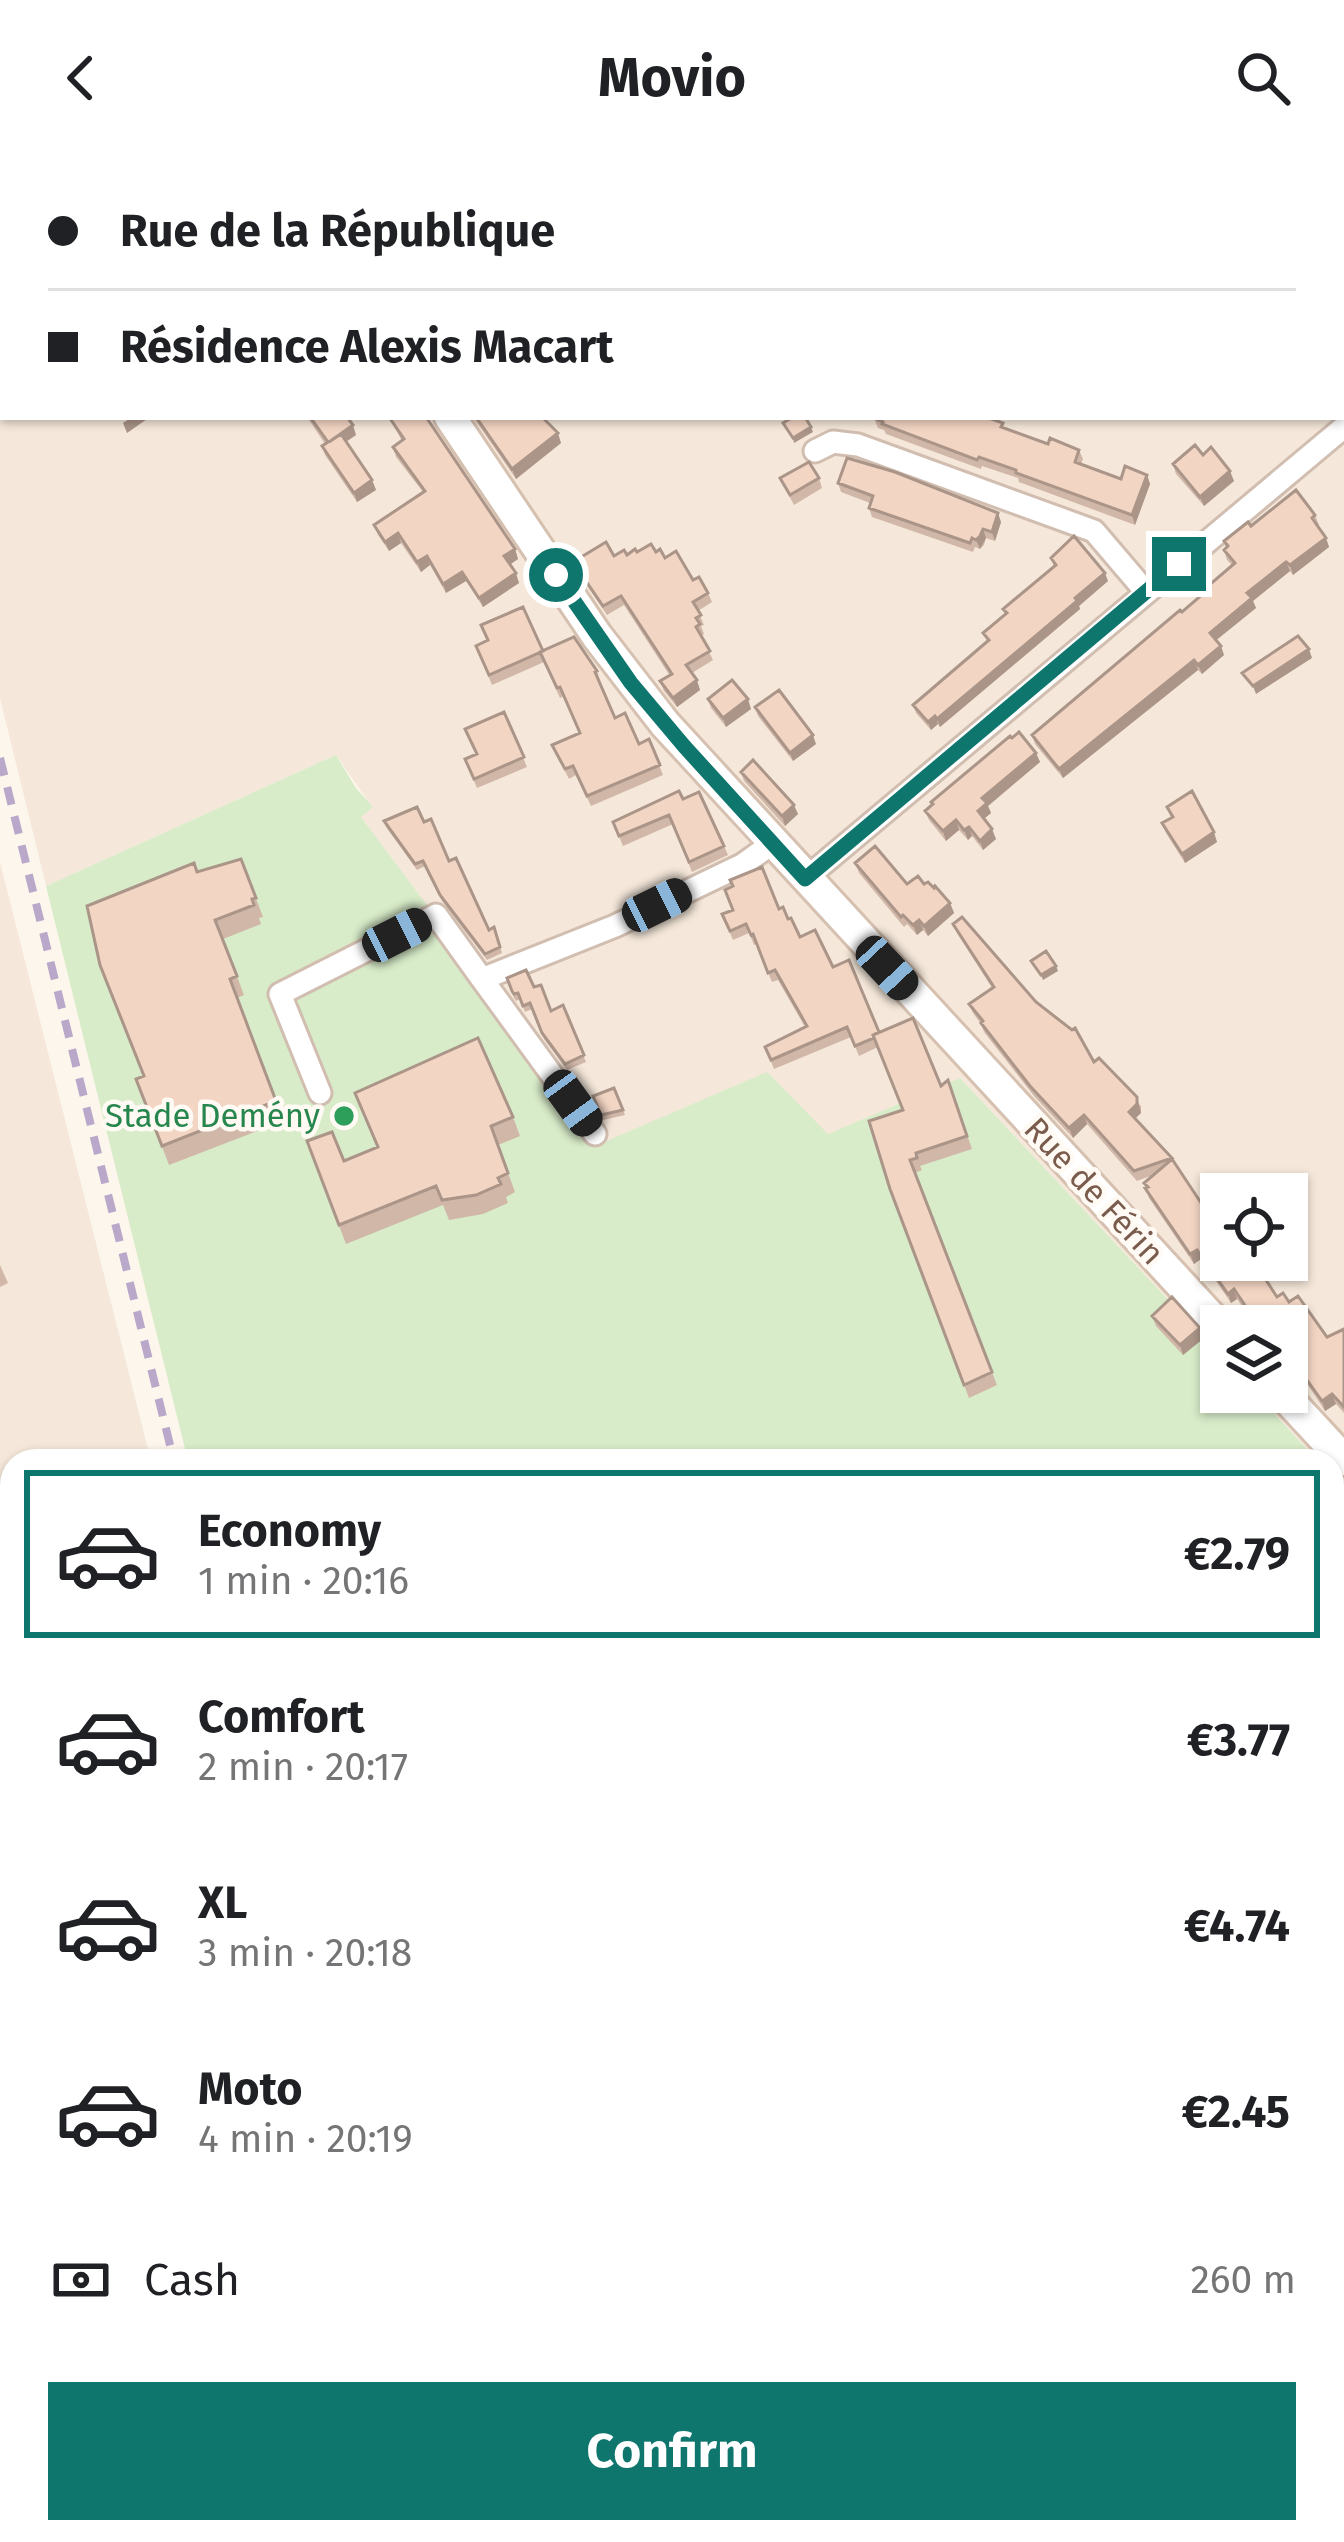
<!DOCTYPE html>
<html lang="en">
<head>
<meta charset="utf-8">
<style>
  :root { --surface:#fff; --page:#f2f2f2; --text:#202124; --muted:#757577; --line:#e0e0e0; --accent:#0f766e }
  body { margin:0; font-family:"Fira Sans",sans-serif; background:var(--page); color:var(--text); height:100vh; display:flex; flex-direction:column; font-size:45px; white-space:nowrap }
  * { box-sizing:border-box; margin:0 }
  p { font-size:39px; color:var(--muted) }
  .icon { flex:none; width:66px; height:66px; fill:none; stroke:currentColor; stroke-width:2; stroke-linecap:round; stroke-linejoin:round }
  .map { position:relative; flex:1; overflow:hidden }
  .drawer { position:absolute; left:0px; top:1293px; width:1344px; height:1095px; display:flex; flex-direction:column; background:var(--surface); border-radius:36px 36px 0 0; box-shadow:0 3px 9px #0004 }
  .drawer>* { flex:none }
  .top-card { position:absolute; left:0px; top:0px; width:1344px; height:264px; box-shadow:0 3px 9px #0004; display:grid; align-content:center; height:264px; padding:0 48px; background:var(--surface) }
  .buttons { position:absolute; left:1200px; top:1017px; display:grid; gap:24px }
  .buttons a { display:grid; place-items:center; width:108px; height:108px; border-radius:0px; background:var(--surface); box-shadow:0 3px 9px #0004; font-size:60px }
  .end { position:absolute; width:54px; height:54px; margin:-27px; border:15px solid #0f766e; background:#fff; box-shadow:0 0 0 6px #fff }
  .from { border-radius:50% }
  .car { position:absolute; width:36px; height:72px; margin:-36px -18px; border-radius:15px; box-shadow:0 0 9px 3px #0007; background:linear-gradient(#222 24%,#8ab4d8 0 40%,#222 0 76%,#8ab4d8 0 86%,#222 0) }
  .top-card b { display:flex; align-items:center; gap:42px; height:114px; font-size:45px }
  .top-card b+b { border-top:3px solid var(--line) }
  .top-card i { width:30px; height:30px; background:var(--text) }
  ul { padding:21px 0 0; list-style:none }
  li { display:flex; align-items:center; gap:36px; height:168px; margin:0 24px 18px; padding:0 24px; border:6px solid transparent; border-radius:0px }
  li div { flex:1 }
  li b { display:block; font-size:45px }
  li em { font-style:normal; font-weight:700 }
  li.active { border-color:var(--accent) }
  li>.icon { width:108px; height:108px; stroke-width:1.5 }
  .pay { display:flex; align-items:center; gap:30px; height:132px; padding:0 48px; font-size:45px }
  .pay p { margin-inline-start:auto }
  .primary-button { display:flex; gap:24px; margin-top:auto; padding:24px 48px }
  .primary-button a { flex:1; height:138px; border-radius:0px; background:var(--accent); color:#fff; font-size:48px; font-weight:700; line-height:138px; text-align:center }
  header { display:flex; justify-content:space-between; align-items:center; height:156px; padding:0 48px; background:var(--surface); font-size:54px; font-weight:700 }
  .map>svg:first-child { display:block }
  .residential { fill:#f5e8da; fill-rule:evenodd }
  .green { fill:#d8ecc9 }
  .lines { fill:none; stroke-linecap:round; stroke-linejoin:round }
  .minor-casing { stroke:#d1beb0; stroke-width:27 }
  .tertiary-casing { stroke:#d1beb0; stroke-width:33 }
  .secondary-casing { stroke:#d6c0b0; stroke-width:36 }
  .minor { stroke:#fff; stroke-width:21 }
  .tertiary { stroke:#fff; stroke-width:27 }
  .secondary { stroke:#fff; stroke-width:30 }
  .rail { stroke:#b9a8c9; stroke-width:8; stroke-dasharray:18 12; stroke-linecap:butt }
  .wall { fill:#d1b7a8 }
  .shaded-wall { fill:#aa9588 }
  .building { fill:#f3d5c3; stroke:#aa9588; stroke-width:3 }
  .route { stroke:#0f766e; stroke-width:15 }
  .leisure-dot { fill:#2e9e5b; stroke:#fffaf3; stroke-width:4.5 }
  .labels { text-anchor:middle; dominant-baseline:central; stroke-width:9; stroke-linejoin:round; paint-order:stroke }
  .leisure-label { font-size:33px; fill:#27864d; stroke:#fffaf3; text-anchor:end }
  .street-label { font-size:33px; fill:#7a5c4d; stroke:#fffaf3 }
</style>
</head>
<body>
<header><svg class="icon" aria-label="back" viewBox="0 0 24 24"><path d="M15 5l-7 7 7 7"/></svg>Movio<svg class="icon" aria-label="search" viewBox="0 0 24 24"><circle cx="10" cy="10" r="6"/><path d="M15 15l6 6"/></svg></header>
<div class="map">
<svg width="1344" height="2386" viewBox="0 0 1344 2386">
  <rect width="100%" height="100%" fill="#fdf6ec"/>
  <path class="residential" d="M0,0H1344V1333L1332,1320V1305H1318L1254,1236H1287V1170H1221V1200L960,922L828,979L604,987L360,660L372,651L336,599L46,730L0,542ZM3,3H1341V261H3ZM1221,1038H1287V1104H1221Z
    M0,706L151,1305H12V2376H404L407,2386H0Z
    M1344,1599V1772L1332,1744V1730L1339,1727L1332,1711V1604Z
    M1344,1936V2386H895L892,2376H1332V1941Z"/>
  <path class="green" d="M336,599L356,632L373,651L361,661L604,986L767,916L828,978L960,922L1221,1200V1236H1254L1318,1305H188L46,730Z
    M1332,1321L1344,1334V1599L1332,1604Z
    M1332,1744L1344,1772V1936L1332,1941Z
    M475,2376H892L895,2386H478Z"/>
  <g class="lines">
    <g class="minor-casing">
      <path id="minor" d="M1272,3L1275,0
        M815,295L833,286L858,289L1094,375L1146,436
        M805,723L1344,271
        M482,823L595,978
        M320,937L280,838L436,759L482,823L615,770L742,709L773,687
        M0,1399L12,1407
        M0,1784L12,1779
        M1332,1948L1344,1943
        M110,2376L112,2386
        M268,2376L271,2386
        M0,2385L76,2376"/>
    </g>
    <g class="tertiary-casing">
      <path id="tertiary" d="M1250,0L1252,3
        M1341,144L1344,148"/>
    </g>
    <g class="secondary-casing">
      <path id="secondary" d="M264,0L266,3
        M450,261L597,480L665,568L1221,1172
        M1281,1236L1344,1304"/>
    </g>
    <use href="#minor" class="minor"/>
    <use href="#tertiary" class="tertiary"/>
    <use href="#secondary" class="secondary"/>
    <path class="rail" d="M0,602L174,1305
      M439,2376L441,2386"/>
  </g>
  <path class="wall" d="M307,261H347L356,279L346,286L372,324L376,334L357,346L325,299L322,290L325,288Z
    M389,261L515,393L518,403L510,408L519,427L483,451L466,425L446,437L430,409L421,416L401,387L389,395L378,379L374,369L423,336L396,301L393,291L402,285Z
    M473,261H542L561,287L516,323Z
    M874,262L1003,267L1005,272L1048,288L1079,294L1083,303L1081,308L1121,323L1147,319L1150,328L1135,369L1019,326L1018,322L982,310L981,313L886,278L884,274L878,272Z
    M1203,299L1234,325L1204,350L1176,318L1173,308Z
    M780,322H819L822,332L794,349Z
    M838,327L1001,366L995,385L986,382L984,389L980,393L975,391L973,396L872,361L869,352L870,347L841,336Z
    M1315,359L1319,369L1317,370L1326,382L1329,391L1293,419L1290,415L1253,445L1256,452L1216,484L1224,499L1202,518L1198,514L1063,622L1035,588L1032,579L1182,456L1232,409L1227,404L1224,394L1226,392L1224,385L1251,370Z
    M637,396H656L665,402L708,437L712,446L698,455L704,469L701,470L704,478L701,480L713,504L692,517L700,534L677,551L664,535L660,525L670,520L624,449L607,459L577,415L573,406Z
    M1051,402L1108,425L1079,450L1080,453L940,571L938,568L931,574L916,557L913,549L987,485L983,477L1005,458L1003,453L1054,411Z
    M476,490L543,495L597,515L600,525H599L615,562L639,588L649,583L663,619L591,650L576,619L569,623L552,589L579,577L564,540L560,542L544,506L492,529Z
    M708,543L751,553L726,571L711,552Z
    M755,551L816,588L793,605L758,560Z
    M504,556L527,611L477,632L465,603L476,598Z
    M1036,597L1040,606L988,650L991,657L984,663L996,683L983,694L972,680L968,684L959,674L946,685L929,664L925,655Z
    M741,616L798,658L785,670L744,625Z
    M683,643L724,690L728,699L692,716L673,668L623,690L613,666Z
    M1167,651L1217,686L1185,707L1166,677L1162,667L1171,662Z
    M384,665L424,666L489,774L494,771L502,797L487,804L442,745L425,710L417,714L386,671Z
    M241,703L263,761L259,762L261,768L223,783L244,839L237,842L283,965L169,1009L136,923L144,920L198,715Z
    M855,707L907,728H924L950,747L954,757L928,780L923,774L917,779L907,768L904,771L859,717Z
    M779,753L800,781L833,811L879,876L941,930L948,924L972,993L920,1010L922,1014L915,1017L997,1229L969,1242L890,1033L903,954L878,891L859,900L851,881L774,913L765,891L805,871L778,824L772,826L756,788L754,789L749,777L733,784L722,758Z
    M953,768L1036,846L1141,950V957L1135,963L1172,1002L1221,1104L1277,1141L1289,1146L1327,1181L1344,1173V1257L1336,1248L1325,1255L1292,1205L1289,1207L1287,1204V1170H1256L1237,1143L1231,1147L1201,1103L1194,1108L1149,1042L1144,1027L1153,1019L1137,1025L1087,968L1073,982L1034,940L984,876L981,868L973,857L969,848L992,832L957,777Z
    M507,822L534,831L551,855L563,849L586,906L567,914L544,883L532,853L525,856L520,843L516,845L514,842Z
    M614,932L625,959L603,964L593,940Z
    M355,937L513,961L520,980L498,989L515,1036L506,1041L508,1047L483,1058L449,1064L443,1049L346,1088L307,985L344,1005L377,992Z
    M0,1109L8,1127L0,1131Z
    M1152,1160L1204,1182L1183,1199L1156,1170Z
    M1344,1330V1364L1332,1350V1336Z
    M12,1341V1372L0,1376V1345Z
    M12,1691V1738L0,1742V1694Z
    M12,1813V1862L0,1867V1816Z
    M0,2255L5,2265L12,2319V2352L0,2354Z
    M1344,2272V2323L1332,2327V2276Z
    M374,2376L376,2384L347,2386Z"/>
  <path class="shaded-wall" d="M1055,0H1080L1076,3H1051Z
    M132,261H150L127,277L123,267Z
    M353,269L356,279L332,295L329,286Z
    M811,271L813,276L794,287L793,282Z
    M558,277L561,287L516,323L512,313Z
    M1230,315L1234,325L1204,350L1200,341Z
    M1147,319L1150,328L1135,369L1132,359Z
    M372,324L376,334L357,346L354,337Z
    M998,357L1001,366L995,385L992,376Z
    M983,373L986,382L980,393L976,384Z
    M398,377L401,387L389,395L385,386Z
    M1326,382L1329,391L1293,419L1290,409Z
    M515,393L518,403L508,410L504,400Z
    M427,400L430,409L421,416L417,406Z
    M1286,406L1290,415L1253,445L1256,452L1214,486L1210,477L1247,437Z
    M462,416L466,425L446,437L443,428Z
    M516,417L519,427L483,451L479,442Z
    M1105,417L1108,425L1079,450L1080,453L940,571L937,563Z
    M1221,490L1224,499L1202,518L1198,509Z
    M1309,493L1312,502L1256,538L1253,530Z
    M1194,504L1198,514L1063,622L1059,613Z
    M697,524L700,534L677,551L673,542Z
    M748,543L751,553L726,571L723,562Z
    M935,560L938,568L931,574L928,566Z
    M813,579L816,588L793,605L790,597Z
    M1036,597L1040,606L988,650L991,657L981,665L978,655L982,642Z
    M794,649L798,658L785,670L782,660Z
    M956,664L959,674L946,685L943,675Z
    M969,671L972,680L968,684L964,674Z
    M992,673L996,683L983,694L980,685Z
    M1214,676L1217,686L1185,707L1182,698Z
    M950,747L954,757L928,780L924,770Z
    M919,764L923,774L917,779L913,769Z
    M1056,810L1058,815L1043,824L1041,819Z
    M1137,941L1141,957L1132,965L1129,956Z
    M1084,959L1087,968L1073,982L1069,972Z
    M1197,1094L1201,1103L1194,1108L1190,1098Z
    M1234,1133L1237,1143L1231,1147L1228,1138Z
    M1200,1172L1204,1182L1183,1199L1180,1189Z
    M1332,1238L1336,1248L1325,1255L1322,1245Z
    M1344,2013V2028L1336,2039L1332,2029Z
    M1,2255L5,2265L12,2319V2336Z"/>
  <path class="building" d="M110,0H242L244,3H112Z
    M319,0H361L364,3H322Z
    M1035,0H1055L1051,3H1037Z
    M1305,0H1336L1332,3H1308Z
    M1341,58L1344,62V108L1341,103Z
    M1341,175L1344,179V223L1341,225Z
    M310,261H347L353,269L329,286L341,278L372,324L354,337L322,290L328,286Z
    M389,261H426L515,393L504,400L516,417L479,442L462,416L443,428L427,400L417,406L398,377L385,386L374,369L425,335L393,291L404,283Z
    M476,261H542L558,277L512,313Z
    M793,261H805L811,271L793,282L783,267Z
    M875,261H986L1003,267L1001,271L1048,288L1050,282L1079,294L1075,306L1121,323L1125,310L1147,319L1132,359L1016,317V314L979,301L977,304L882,268L883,266L874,262Z
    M1195,289L1203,299L1211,291L1230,315L1200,341L1173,308Z
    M847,302L895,316L998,357L992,376L983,373L980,380L976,384L972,382L970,387L869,352L873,340L838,327Z
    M809,306L819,322L790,339L780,322Z
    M1296,334L1315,359L1312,362L1326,382L1290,409L1286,406L1247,437L1252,442L1210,477L1221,490L1198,509L1194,504L1059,613L1032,579L1180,454L1182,456L1210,432L1208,430L1235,407L1224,394L1228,390L1224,385L1248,366L1251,370Z
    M1074,380L1105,417L1075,442L1077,445L937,563L935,560L928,566L913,549L989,484L983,477L1007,457L1003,453L1056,409L1051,402Z
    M606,386L614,400L624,394L627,399L635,393L637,396L651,388L656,396L660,393L665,402L676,395L693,424L699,421L708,437L693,446L701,459L696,462L700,468L696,471L710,495L686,509L697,524L673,542L660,525L672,518L621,440L603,450L573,406Z
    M523,451L543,495L489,519L476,490L488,484L481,469Z
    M1298,480L1309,493L1253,530L1242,517Z
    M574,481L597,515L595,516L615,562L625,557L639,588L649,583L660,609L587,640L573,610L565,613L552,589L580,577L560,531L557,532L540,496Z
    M732,524L748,543L723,562L708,543Z
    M779,534L813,579L790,597L755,551Z
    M504,556L524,601L474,623L465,603L477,598L465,573Z
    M1019,576L1036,597L982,642L987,647L978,655L992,673L980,685L969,671L964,674L956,664L943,675L925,655L933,648L931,646L1010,580L1012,582Z
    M753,604L794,649L782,660L741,616Z
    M679,635L683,643L699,636L724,690L689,706L669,659L619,680L613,666Z
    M1192,635L1214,676L1182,698L1162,667L1173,661L1167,651Z
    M417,651L424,666L431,663L449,705L456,702L489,774L494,771L500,791L485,798L440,739L423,705L415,708L384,665Z
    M875,690L907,728L918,720L924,728L928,726L934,732L935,730L950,747L924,770L919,764L913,769L903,759L901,761L855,707Z
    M241,703L256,742L252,743L254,749L215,764L237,820L230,823L276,945L162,990L136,923L144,920L100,809L87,750L194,707L197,716Z
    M762,711L779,753L783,751L788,763L791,762L800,781L815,774L833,811L849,804L879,876L873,879L874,882L855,890L847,871L771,904L765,891L807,870L775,814L768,817L753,778L751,779L746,768L730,775L722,758L733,754L725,734L733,730L730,724Z
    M962,761L1036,846L1072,874L1075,872L1094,906L1099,902L1137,941V948L1129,956L1172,1002L1134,1015L1084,959L1069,972L1030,930L981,867L983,865L969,848L994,831L953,768Z
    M1046,795L1056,810L1041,819L1031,805Z
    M526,814L534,831L541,829L551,855L563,849L584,899L565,908L542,877L530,847L523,850L518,837L514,838L512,835L507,822Z
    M913,862L941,930L948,924L967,980L916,997L917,1002L910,1004L992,1216L964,1229L890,1033L869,965L903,954L873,879Z
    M478,882L513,961L491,970L508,1017L498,1022L501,1028L476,1039L442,1044L436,1030L339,1069L307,985L332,976L344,1005L378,991L355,937Z
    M614,932L623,954L601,959L593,940Z
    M1172,1003L1221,1077V1104H1253L1277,1141L1283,1137L1289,1146L1298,1140L1327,1181L1344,1173V1251L1332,1238L1322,1245L1287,1196V1170H1259L1234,1133L1228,1138L1197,1094L1190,1098L1145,1032L1148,1031L1144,1027Z
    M1172,1141L1200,1172L1180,1189L1152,1160Z
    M1344,1330V1359L1332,1345V1336Z
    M12,1341V1362L0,1366V1345Z
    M0,1449L12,1489V1595L0,1554Z
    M1344,1657V1675L1338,1660Z
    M12,1691V1730L0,1734V1694Z
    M12,1813V1853L0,1858V1816Z
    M1332,1993L1344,2002V2013L1332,2029Z
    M1344,2099V2264L1332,2218V2189L1337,2188L1332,2169V2102Z
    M0,2255L12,2336V2342L0,2344Z
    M1344,2272V2310L1332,2313V2276Z
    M195,2376H228L230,2386H198Z
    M345,2376H373L374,2379L347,2385Z"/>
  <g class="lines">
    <path class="route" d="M556,419L631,527L684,590L805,723L1179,408"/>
  </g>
  <circle class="leisure-dot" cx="344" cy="960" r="12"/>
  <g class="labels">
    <g class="leisure-label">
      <text x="320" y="960">Stade Demény</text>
    </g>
    <g class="street-label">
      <text transform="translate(1094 1035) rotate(47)">Rue de Férin</text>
    </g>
  </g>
</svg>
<div class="buttons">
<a><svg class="icon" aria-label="locate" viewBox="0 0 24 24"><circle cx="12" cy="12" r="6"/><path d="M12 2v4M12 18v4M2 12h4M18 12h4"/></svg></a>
<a><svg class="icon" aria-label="layers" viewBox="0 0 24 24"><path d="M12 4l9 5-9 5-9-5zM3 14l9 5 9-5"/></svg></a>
</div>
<i class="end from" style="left:556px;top:419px"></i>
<i class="end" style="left:1179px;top:408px"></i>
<i class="car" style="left:657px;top:749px;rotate:64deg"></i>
<i class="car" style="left:397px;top:779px;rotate:63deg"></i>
<i class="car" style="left:887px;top:812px;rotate:137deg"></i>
<i class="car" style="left:573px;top:947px;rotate:144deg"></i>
<div class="top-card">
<b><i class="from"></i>Rue de la République</b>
<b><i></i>Résidence Alexis Macart</b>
</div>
<section class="drawer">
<ul>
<li class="active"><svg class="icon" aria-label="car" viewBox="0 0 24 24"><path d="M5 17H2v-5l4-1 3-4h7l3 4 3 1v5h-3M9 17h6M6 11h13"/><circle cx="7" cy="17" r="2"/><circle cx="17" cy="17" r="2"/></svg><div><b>Economy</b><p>1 min · 20:16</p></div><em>€2.79</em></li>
<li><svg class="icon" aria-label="car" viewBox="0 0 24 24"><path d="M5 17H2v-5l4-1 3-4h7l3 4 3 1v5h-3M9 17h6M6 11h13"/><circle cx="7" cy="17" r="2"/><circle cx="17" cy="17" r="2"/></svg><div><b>Comfort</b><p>2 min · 20:17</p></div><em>€3.77</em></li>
<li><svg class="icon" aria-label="car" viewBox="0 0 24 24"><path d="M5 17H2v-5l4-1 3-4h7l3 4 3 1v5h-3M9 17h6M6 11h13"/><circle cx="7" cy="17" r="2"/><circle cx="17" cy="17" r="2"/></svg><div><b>XL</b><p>3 min · 20:18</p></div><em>€4.74</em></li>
<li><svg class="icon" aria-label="car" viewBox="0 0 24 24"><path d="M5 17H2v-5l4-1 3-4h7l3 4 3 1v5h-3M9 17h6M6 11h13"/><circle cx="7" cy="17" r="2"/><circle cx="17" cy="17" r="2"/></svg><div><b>Moto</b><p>4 min · 20:19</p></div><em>€2.45</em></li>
</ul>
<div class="pay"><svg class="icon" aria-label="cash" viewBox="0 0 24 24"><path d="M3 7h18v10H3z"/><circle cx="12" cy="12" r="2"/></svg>Cash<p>260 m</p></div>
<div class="primary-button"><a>Confirm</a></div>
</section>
</div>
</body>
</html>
